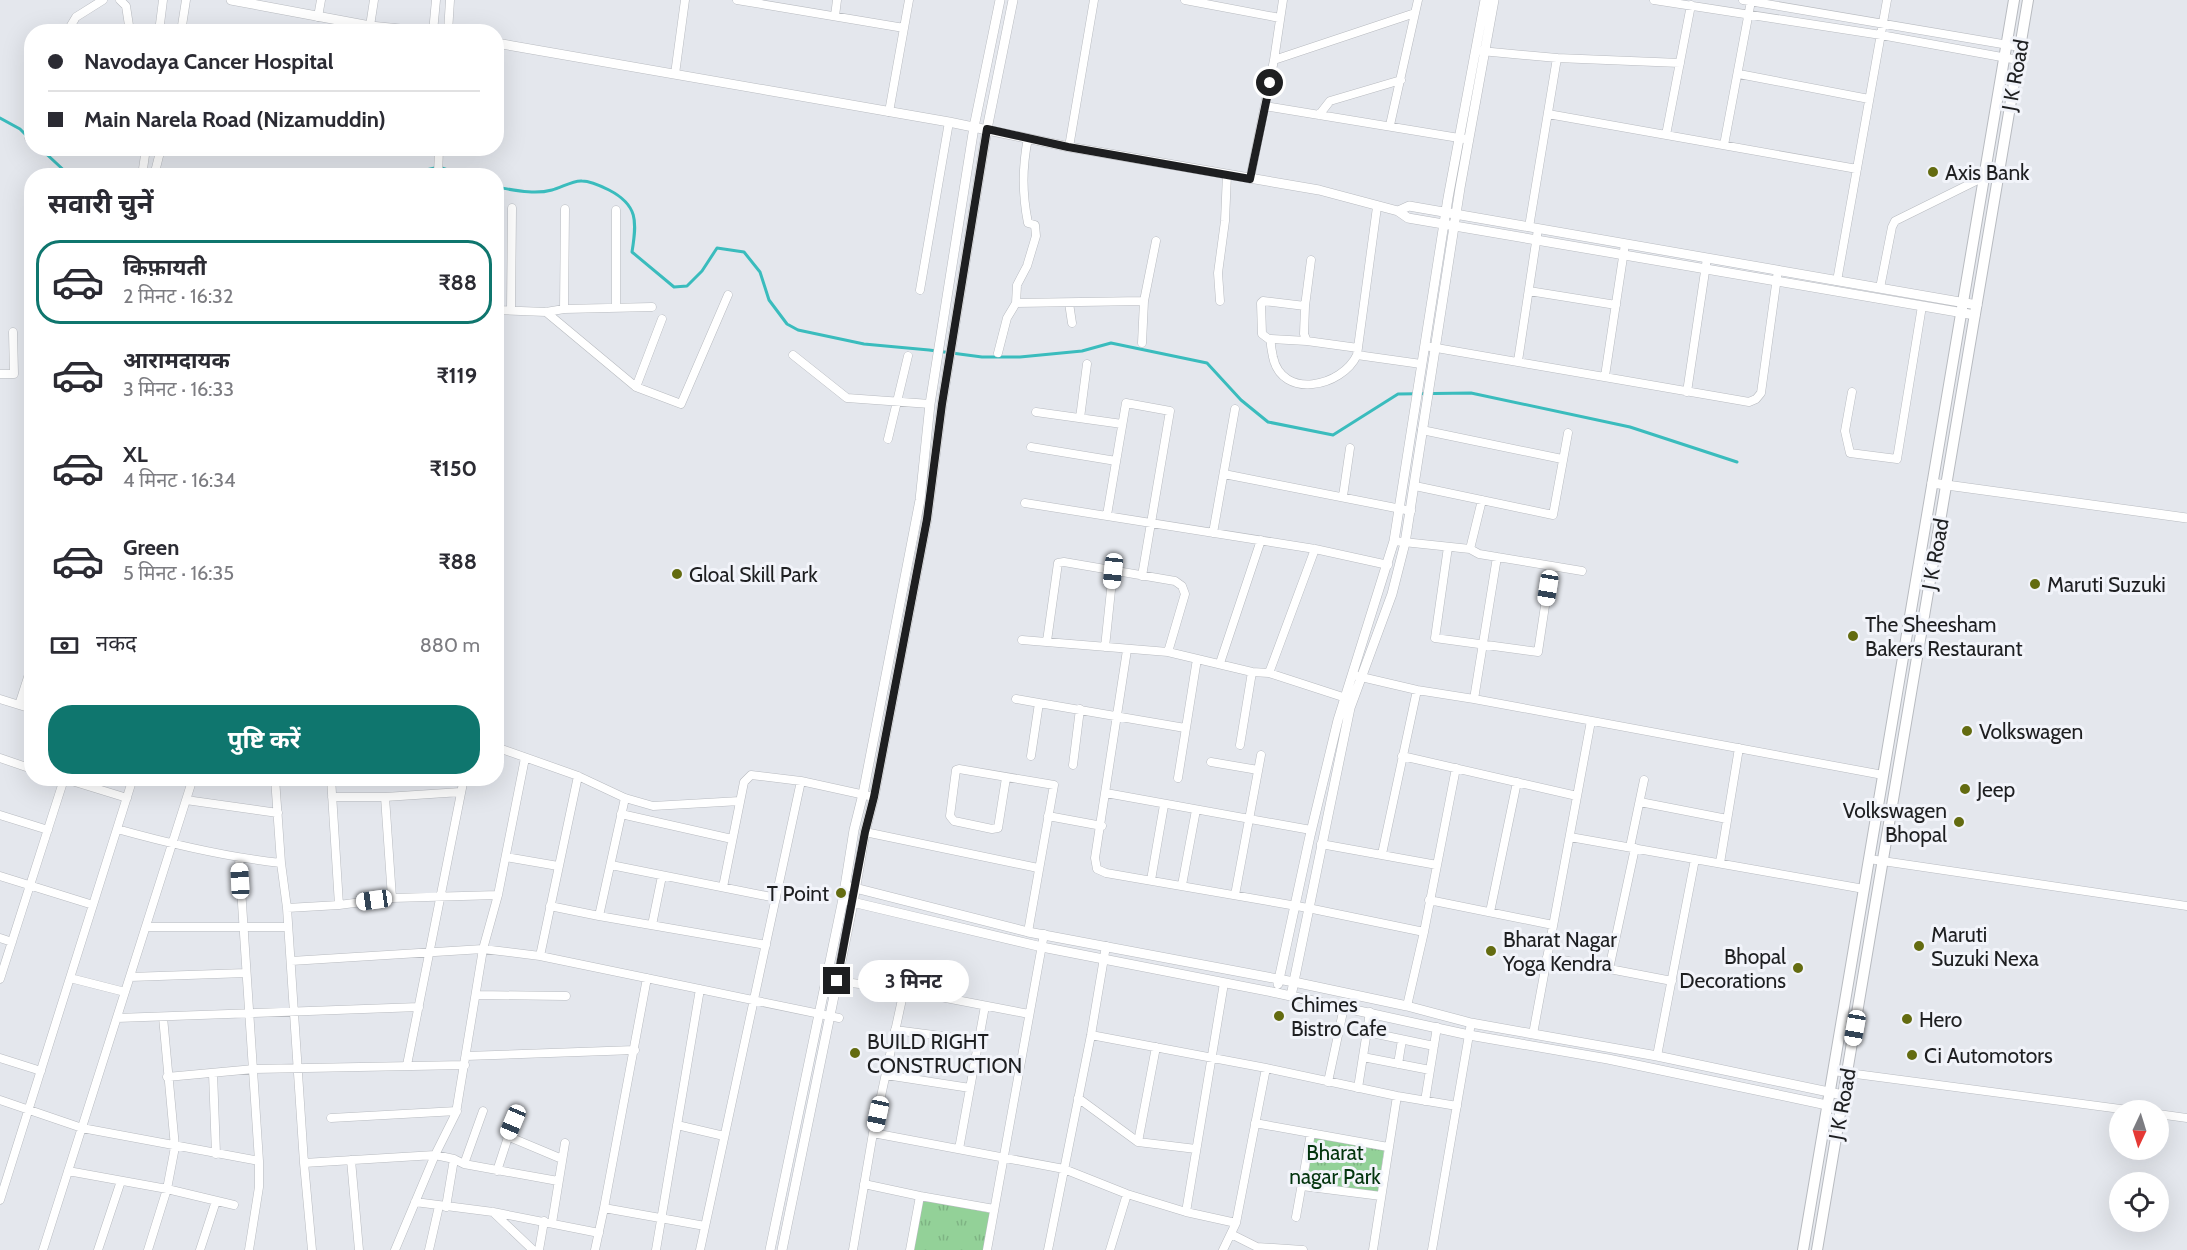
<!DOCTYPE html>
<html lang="hi">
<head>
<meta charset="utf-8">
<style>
  :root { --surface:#fff; --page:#f7f7f7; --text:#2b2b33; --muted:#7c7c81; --line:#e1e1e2; --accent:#0f766e }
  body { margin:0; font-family:Cabin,"Noto Sans Devanagari",sans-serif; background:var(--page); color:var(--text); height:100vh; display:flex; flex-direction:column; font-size:22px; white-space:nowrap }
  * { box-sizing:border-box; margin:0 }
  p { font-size:20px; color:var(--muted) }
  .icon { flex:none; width:33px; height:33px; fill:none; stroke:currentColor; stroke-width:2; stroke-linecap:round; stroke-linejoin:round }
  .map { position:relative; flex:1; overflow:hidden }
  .drawer { position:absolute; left:24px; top:168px; width:480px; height:618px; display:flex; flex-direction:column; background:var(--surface); border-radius:24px; box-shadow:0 6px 24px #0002 }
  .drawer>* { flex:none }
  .guide { position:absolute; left:24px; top:24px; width:480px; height:132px; border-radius:24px; box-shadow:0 6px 24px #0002; display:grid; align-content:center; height:132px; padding:0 24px; background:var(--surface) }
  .needle { width:39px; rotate:184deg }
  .fabs { position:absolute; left:2109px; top:1100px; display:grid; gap:12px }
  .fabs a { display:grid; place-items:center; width:60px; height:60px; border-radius:50%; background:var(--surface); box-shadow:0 6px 24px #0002; font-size:30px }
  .end { position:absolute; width:27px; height:27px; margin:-14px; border:8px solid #1e1f21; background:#fff; box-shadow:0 0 0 3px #fff }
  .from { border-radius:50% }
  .bubble { position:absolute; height:42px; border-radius:21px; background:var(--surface); box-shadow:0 6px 24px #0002; font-size:20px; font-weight:700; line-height:42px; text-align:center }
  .car { position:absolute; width:18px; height:36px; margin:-18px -9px; border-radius:8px; box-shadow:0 0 4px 2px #0007; background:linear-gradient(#fff 24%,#345 0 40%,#fff 0 76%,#345 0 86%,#fff 0) }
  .guide b { display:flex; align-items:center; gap:21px; height:57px; font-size:22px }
  .guide b+b { border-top:2px solid var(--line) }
  .guide i { width:15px; height:15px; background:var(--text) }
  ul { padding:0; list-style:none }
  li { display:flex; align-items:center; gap:18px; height:84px; margin:0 12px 9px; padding:0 12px; border:3px solid transparent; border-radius:24px }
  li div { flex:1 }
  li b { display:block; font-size:22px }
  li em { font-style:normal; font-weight:700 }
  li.current { border-color:var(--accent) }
  li>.icon { width:54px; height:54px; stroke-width:1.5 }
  h2 { padding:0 24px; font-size:27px; line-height:72px }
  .pay { display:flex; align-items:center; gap:15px; height:66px; padding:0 24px; font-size:22px }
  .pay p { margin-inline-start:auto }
  .action { display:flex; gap:12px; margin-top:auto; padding:12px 24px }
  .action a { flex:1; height:69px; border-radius:24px; background:var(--accent); color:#fff; font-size:24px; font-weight:700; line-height:69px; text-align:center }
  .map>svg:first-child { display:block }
  .park { fill:url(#park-tufts) }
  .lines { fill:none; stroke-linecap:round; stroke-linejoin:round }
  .stream { stroke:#3abcbd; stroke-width:3 }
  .minor-casing { stroke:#b8bbc0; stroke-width:9 }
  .tertiary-casing { stroke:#b8bbc0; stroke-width:10 }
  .secondary-casing { stroke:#b8bbc0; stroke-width:12 }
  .minor { stroke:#fff; stroke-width:8 }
  .tertiary { stroke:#fff; stroke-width:9 }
  .secondary { stroke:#fff; stroke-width:10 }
  .route { stroke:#1e1f21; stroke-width:8 }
  .poi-dot { fill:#636b10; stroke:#f2f4fa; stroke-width:2 }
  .labels { text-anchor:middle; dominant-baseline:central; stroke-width:6; stroke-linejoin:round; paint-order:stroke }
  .street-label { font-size:21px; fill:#1e1f21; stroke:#f2f4fa }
  .poi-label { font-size:21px; fill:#1e1f21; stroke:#f2f4fa; text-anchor:start }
  .park-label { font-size:21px; fill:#02340d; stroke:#f2f4fa }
</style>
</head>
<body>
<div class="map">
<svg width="2187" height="1250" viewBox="0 0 2187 1250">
  <defs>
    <pattern id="park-tufts" width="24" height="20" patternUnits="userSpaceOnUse" patternTransform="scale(1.5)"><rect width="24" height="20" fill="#93d198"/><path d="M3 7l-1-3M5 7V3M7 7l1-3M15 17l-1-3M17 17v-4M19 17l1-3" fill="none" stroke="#7eb383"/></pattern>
  </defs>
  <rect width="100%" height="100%" fill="#e4e7ed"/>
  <path class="park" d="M1314,1138L1384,1150L1378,1192L1307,1183Z
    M923,1200L991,1213L984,1250H914Z"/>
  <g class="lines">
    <path class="stream" d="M0,118L20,129L28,137
      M40,148L70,176
      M388,176L409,174L439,167L465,176
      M496,187C514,190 534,195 552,190C561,188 573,180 582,181C591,181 601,186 609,190C638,205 637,221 632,252L674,287L687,286L702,271L717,248L744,252L760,272L769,300L787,324L798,330L864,344L929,350L982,357H1020L1082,351L1111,343L1207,363L1241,400L1268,422L1333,435L1398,394L1471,393L1630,427L1737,462"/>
    <g class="minor-casing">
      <path id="minor" d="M120,0L126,6L130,32
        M737,0L904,28
        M1185,0L1280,18
        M1654,0L1881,35L2018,60
        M1743,0L2020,47
        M835,16L837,0
        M318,17L321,0
        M370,26L374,0
        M67,32L76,17L103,0
        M159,32L163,0
        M181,32L186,0
        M433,32L436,0
        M448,32L450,0
        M1481,51L1557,58L1680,63
        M1274,60L1415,13
        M675,74L685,0
        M1739,74L1869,99
        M1265,106L1465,139
        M889,112L909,0
        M1548,114L1857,169
        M1319,115L1330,101L1401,80
        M1390,125L1418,0
        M1666,135L1691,5
        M29,138L32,133
        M1724,145L1751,1
        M1069,147L1094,0
        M142,176L146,148
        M154,176L161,148
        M438,176L439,148
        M1250,179L1274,60L1283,0
        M1529,227L1557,58
        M1837,281L1887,0
        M1880,288L1892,227L1895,221L1984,177
        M920,290L949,122
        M1529,291L1616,305
        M1220,301L1218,273L1225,221L1227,174
        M1016,303L1144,301
        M1069,303L1072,323
        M1305,306L1304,334L1307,341L1358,348
        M616,308V210
        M564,309L565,209
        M496,310L546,312L564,309L652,307
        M511,310L512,208
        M546,312L636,387L681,404L728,295
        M1270,340L1262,334L1261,303L1263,301L1305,306L1311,260
        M1307,341L1271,339C1270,345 1272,351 1273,357C1282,400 1342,387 1357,355L1377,207
        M1142,343L1144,301L1156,241
        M1425,346L1749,402L1756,399L1761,393L1778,270
        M998,353L1007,318L1016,303L1017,285L1027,266L1036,236L1035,225L1028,223C1022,193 1022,168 1028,138
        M793,355L847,398L930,404
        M1357,355L1421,364
        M1518,361L1538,229
        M0,374H14L13,332
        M1605,376L1625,244
        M636,387L662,319
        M1687,392L1707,258
        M1852,392L1845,431L1850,453L1897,459L1922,306
        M1036,412L1122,424
        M1080,418L1087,364
        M1422,430L1562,459
        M888,439L908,356
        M1031,447L1116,461
        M1224,474L1411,511
        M1415,486L1553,515L1568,433
        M1343,496L1350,448
        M1025,503L1315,549L1388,565
        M1107,515L1126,403L1170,411L1142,576
        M1213,533L1235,409
        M1394,541L1470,549L1479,554L1582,571
        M1448,547L1435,638L1538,652L1551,566
        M1470,549L1482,500
        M1022,640L1168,652L1252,672L1269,673L1349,699
        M1047,641L1058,563L1064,562L1175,581L1182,586L1185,594L1168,652
        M1105,647L1113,571
        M1127,650L1095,858L1097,869L1106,873L1308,908L1424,932
        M1220,663L1261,540
        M1269,673L1315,549
        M1357,676L1417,690L1474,699L1883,775
        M0,699L32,709
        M1016,699L1039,703
        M1474,699L1497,557
        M19,705L31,668
        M1240,745L1252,672
        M496,747L578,776L625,798L653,806L740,801
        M1031,756L1039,703L1185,728
        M1402,756L1577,796
        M0,758L32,769
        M1211,762L1258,770
        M1073,765L1080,709
        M62,778L127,798
        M275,778L281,863L287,908L304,1163L312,1250
        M331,778L339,905
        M1006,778L998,828L992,829L954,821L950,816L956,770L959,769L1054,785L1028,932
        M1178,778L1197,659
        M1106,793L1311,830
        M332,797H385L461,792
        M385,797L392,898
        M186,800L278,813
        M1640,802L1727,819
        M621,814L732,839
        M0,815L48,830
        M1048,816L1102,826
        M117,829C171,844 225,857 281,863
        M865,832L1038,868
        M1570,837L1864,889
        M1321,844L1437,865
        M1630,847L1644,780
        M1382,854L1417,690
        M506,857L558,866
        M1869,859L2187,906
        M1720,863L1739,748
        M611,865L776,898
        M0,876L93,905
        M1151,880L1164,805
        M1182,885L1196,810
        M723,887L744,782L751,775L801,781L874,797
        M1235,895L1261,755
        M1429,900L1553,925
        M550,906L599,916L766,945
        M287,908L339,905L392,898L498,895
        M1490,912L1517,782
        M599,916L625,798
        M652,925L662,876
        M146,927H288
        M0,938L12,942
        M540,956L578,776
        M1547,957L1672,981
        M291,961L483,949L540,956L839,1018
        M1609,969L1635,848
        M130,977L246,973
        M70,978L125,992
        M0,979L64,779
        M837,981L904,990L1029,1014
        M476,995L566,996
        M1407,1006L1424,932L1456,768
        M117,1018L419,1007
        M895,1030L979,1041
        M1367,1032L1434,1046
        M1533,1034L1591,721
        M1091,1035L1266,1068L1397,1096L1457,1106
        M466,1056L635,1050
        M1657,1056L1695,859
        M1363,1057L1430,1070
        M0,1058L41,1071
        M1398,1064L1402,1040
        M407,1065L464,778
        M1833,1071L2128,1110
        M213,1073L216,1154
        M886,1075L970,1088
        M167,1077L254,1069L465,1065
        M1328,1082L1344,1007
        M1358,1088L1370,1012
        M1078,1098L1138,1142L1196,1149
        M0,1100L82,1128L259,1161L239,858
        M1425,1101L1437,1027
        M2158,1114L2187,1118
        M331,1118L457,1111
        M1255,1123L1388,1147
        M677,1125L724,1136
        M873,1133L1064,1169L1127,1194L1186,1212L1236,1223
        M507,1136L562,1159
        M1138,1142L1156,1047
        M959,1149L985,1006
        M351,1160L359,1250
        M304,1163L435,1155L454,1159L464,1164L558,1181
        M464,1164L483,1111
        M68,1171L167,1189L234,1205
        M497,1171L513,1122
        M864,1184L920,1196
        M1302,1186L1381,1196
        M0,1200L133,778
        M415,1202L493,1212L599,1233
        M446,1207L454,1159
        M604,1208L705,1226
        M493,1212L533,1250
        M1186,1212L1224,983
        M1296,1217L1311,1133
        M552,1223L565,1143
        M1231,1234L1257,1247L1303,1250
        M43,1250L193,778
        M98,1250L121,1181
        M148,1250L167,1189L175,1147L163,1017
        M200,1250L216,1201
        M249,1250L259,1187V1161
        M395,1250L435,1155L456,1113L483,949L498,895L525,758
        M429,1250L439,1206
        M539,1250L544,1221
        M595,1250L604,1208L647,978
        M656,1250L700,989
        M700,1250L801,781
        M853,1250L873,1133L904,990
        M910,1250L920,1196L994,1209
        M987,1250L1044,934
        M1048,1250L1091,1035L1106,946
        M1110,1250L1127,1194
        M1223,1250L1236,1223L1266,1068
        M1373,1250L1397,1096
        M1432,1250L1471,1023"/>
    </g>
    <g class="tertiary-casing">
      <path id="tertiary" d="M231,0L370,26L430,32
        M496,43L949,122L1069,147L1319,190L1398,211L1408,218L1975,315
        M1398,211L1409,206L1977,305
        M1932,483L2187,518
        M851,887L1028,932L1294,982L1407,1006L1471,1023L1657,1056L1843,1095
        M848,901L1042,947L1277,993L1469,1035L1608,1059L1841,1108
        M1278,984L1310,836L1338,720L1394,541L1448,198L1485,0
        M1291,996L1350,708L1392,594L1405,543L1460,188L1494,0
        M770,1250L843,899L854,830L863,794L920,500L930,404L974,127L1000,0
        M782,1250L853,903L865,832L874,797L927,519L942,404L987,129L1013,0"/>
    </g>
    <g class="secondary-casing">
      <path id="secondary" d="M1803,1250L2014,0
        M1817,1250L2028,0"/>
    </g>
    <use href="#minor" class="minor"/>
    <use href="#tertiary" class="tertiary"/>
    <use href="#secondary" class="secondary"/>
  </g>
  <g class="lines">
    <path class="route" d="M837,981L865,832L874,797L927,519L942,404L987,129L1068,147L1250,179L1270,83"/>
  </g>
  <g class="poi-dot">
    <circle cx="1933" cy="172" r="6"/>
    <circle cx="677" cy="574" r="6"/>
    <circle cx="2035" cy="584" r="6"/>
    <circle cx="1853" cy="636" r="6"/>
    <circle cx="1967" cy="731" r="6"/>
    <circle cx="1965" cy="789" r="6"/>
    <circle cx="1959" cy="822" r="6"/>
    <circle cx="841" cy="893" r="6"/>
    <circle cx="1919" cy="946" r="6"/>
    <circle cx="1491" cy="951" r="6"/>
    <circle cx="1798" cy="968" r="6"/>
    <circle cx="1279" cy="1016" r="6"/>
    <circle cx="1907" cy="1019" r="6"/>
    <circle cx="855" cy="1053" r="6"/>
    <circle cx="1912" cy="1055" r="6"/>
  </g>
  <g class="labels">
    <g class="street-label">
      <text transform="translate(2015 75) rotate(-80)">J K Road</text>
      <text transform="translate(1935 554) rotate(-80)">J K Road</text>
      <text transform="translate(1842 1104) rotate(-80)">J K Road</text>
    </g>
    <g class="poi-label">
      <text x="1945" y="172">Axis Bank</text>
      <text x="689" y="574">Gloal Skill Park</text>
      <text x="2047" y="584">Maruti Suzuki</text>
      <text x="1865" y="624">The Sheesham<tspan x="1865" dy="24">Bakers Restaurant</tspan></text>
      <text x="1979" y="731">Volkswagen</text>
      <text x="1977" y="789">Jeep</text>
      <text x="1947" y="810" text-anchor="end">Volkswagen<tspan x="1947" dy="24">Bhopal</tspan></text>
      <text x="829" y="893" text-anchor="end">T Point</text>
      <text x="1931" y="934">Maruti<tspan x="1931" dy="24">Suzuki Nexa</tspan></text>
      <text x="1503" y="939">Bharat Nagar<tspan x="1503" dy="24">Yoga Kendra</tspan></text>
      <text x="1786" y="956" text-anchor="end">Bhopal<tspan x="1786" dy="24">Decorations</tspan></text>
      <text x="1291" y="1004">Chimes<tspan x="1291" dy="24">Bistro Cafe</tspan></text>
      <text x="1919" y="1019">Hero</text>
      <text x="867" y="1041">BUILD RIGHT<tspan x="867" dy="24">CONSTRUCTION</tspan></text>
      <text x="1924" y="1055">Ci Automotors</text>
    </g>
    <g class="park-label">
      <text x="1335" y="1152">Bharat<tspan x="1335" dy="24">nagar Park</tspan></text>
    </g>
  </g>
</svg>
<div class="fabs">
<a><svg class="needle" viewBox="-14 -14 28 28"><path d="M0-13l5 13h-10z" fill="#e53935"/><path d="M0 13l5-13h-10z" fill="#7c7c81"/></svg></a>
<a><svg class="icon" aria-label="locate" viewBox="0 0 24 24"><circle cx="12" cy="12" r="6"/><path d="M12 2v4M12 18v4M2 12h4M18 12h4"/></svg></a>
</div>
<i class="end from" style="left:1270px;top:83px"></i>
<i class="end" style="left:837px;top:981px"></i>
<div class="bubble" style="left:858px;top:960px;width:111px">3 मिनट</div>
<i class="car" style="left:1113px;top:571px;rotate:186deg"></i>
<i class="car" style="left:1548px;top:588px;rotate:189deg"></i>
<i class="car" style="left:240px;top:881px;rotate:357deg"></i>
<i class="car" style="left:374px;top:900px;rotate:262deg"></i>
<i class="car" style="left:1855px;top:1028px;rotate:190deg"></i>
<i class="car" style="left:878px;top:1114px;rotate:192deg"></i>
<i class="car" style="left:513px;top:1122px;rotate:203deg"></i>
<div class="guide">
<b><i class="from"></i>Navodaya Cancer Hospital</b>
<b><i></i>Main Narela Road (Nizamuddin)</b>
</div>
<section class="drawer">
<h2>सवारी चुनें</h2>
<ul>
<li class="current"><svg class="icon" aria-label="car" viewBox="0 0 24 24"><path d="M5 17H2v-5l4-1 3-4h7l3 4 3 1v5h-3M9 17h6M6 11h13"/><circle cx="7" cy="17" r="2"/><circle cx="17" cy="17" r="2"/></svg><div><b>किफ़ायती</b><p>2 मिनट · 16:32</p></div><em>₹88</em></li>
<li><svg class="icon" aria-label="car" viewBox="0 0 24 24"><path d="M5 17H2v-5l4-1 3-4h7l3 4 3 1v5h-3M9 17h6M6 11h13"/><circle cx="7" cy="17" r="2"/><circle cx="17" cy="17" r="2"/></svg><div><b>आरामदायक</b><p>3 मिनट · 16:33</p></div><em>₹119</em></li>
<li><svg class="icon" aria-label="car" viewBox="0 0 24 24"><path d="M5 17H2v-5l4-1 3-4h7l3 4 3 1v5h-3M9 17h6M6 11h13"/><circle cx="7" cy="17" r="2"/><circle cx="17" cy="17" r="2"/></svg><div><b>XL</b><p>4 मिनट · 16:34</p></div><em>₹150</em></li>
<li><svg class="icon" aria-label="car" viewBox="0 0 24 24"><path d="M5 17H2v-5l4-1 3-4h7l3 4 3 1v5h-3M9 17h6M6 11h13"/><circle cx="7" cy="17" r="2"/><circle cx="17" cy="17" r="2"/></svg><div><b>Green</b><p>5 मिनट · 16:35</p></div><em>₹88</em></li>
</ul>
<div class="pay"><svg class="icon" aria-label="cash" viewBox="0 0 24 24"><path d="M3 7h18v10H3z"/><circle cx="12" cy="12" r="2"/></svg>नकद<p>880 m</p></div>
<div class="action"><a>पुष्टि करें</a></div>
</section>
</div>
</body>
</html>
